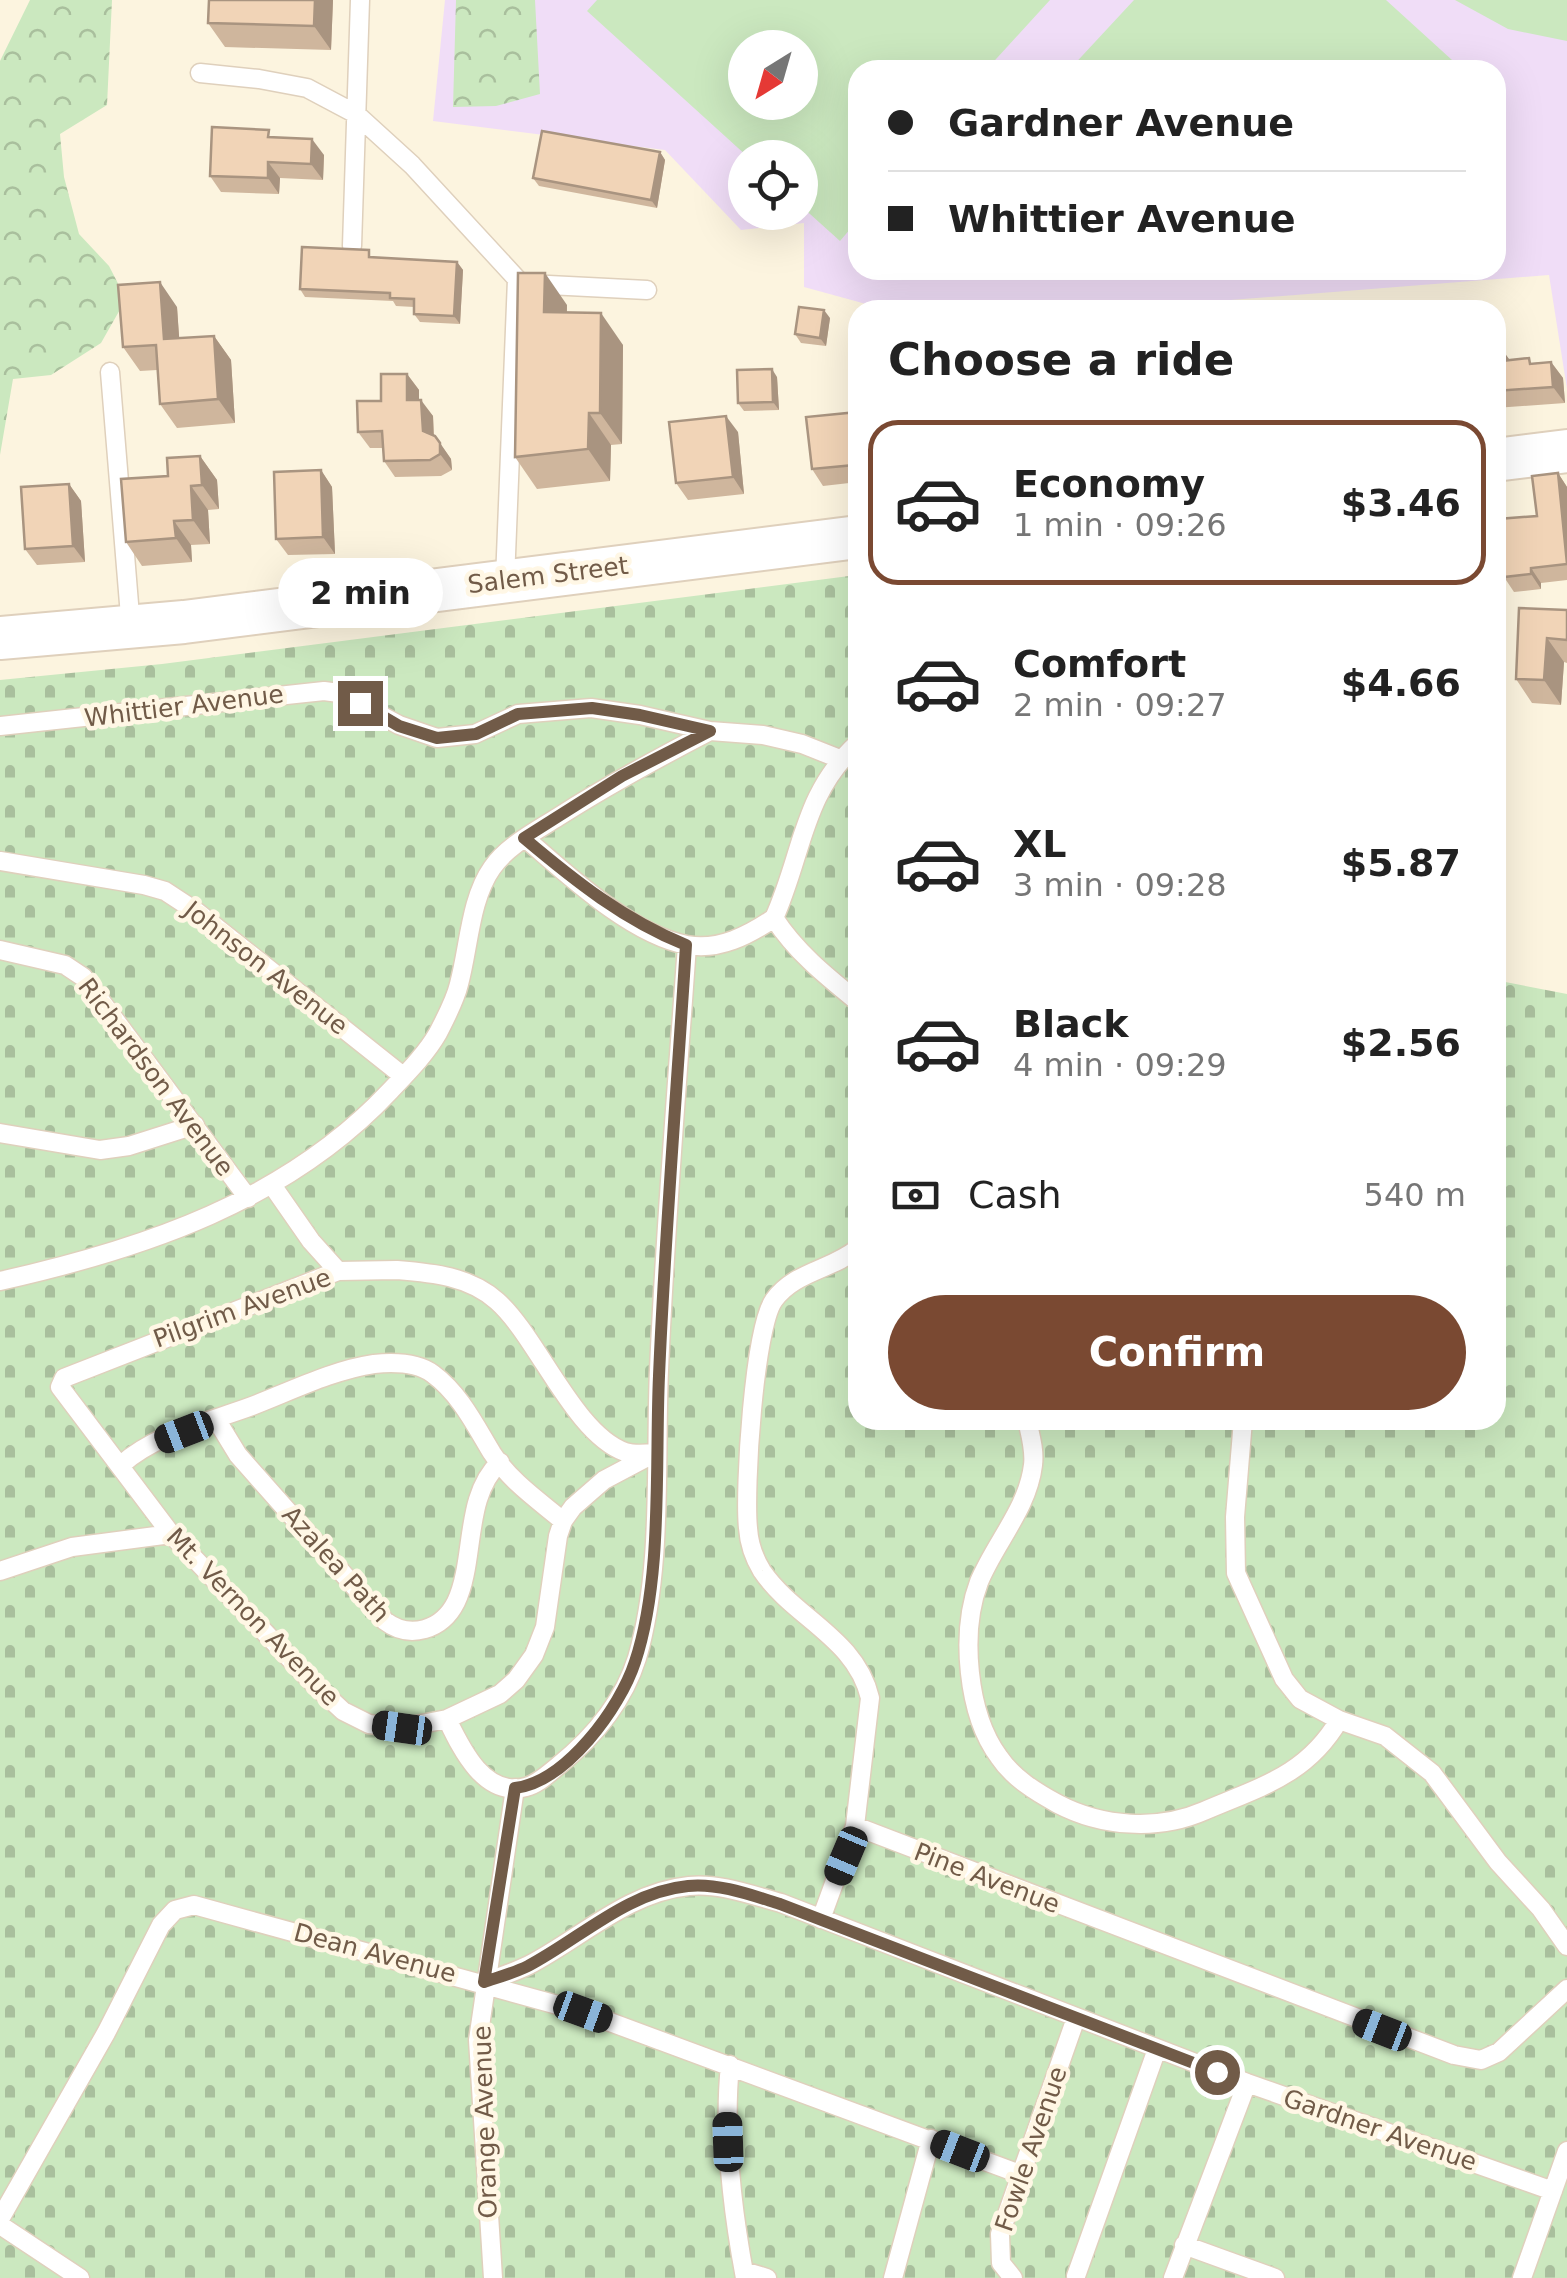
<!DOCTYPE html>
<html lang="en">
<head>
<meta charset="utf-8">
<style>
  :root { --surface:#fff; --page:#f2f2f2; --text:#222; --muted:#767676; --line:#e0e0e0; --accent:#7a4932 }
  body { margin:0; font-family:"DejaVu Sans",sans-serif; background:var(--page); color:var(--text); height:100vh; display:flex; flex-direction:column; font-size:38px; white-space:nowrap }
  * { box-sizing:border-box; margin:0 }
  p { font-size:32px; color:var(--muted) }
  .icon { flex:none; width:55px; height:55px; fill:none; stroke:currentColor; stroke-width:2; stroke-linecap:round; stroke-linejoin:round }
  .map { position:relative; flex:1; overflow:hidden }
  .details { position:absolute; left:848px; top:300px; width:658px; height:1130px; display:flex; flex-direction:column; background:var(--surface); border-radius:30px; box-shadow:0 10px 40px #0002 }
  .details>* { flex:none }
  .banner { position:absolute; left:848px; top:60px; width:658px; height:220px; border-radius:30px; box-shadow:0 10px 40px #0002; display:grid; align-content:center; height:220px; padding:0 40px; background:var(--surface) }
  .needle { width:65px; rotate:217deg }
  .fabs { position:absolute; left:728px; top:30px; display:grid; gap:20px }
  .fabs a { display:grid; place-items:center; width:90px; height:90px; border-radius:50%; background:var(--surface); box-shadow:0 10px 40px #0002; font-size:50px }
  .end { position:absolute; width:45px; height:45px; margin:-22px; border:12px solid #715b48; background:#fff; box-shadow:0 0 0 5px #fff }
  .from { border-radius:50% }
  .bubble { position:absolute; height:70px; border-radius:35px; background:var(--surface); box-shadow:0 10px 40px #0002; font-size:32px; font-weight:700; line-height:70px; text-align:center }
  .car { position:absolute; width:30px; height:60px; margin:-30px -15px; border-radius:12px; box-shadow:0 0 8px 2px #0007; background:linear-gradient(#222 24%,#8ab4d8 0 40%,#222 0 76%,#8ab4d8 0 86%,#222 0) }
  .banner b { display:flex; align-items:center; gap:35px; height:95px; font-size:38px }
  .banner b+b { border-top:2px solid var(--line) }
  .banner i { width:25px; height:25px; background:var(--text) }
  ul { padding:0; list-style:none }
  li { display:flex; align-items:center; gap:30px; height:165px; margin:0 20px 15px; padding:0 20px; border:5px solid transparent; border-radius:30px }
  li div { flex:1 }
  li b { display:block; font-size:38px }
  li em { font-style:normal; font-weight:700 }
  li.current { border-color:var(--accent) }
  li>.icon { width:90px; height:90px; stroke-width:1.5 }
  h2 { padding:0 40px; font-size:45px; line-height:120px }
  .pay { display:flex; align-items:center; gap:25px; height:110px; padding:0 40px; font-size:38px }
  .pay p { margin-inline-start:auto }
  .cta { display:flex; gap:20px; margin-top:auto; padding:20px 40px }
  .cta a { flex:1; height:115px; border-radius:60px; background:var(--accent); color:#fff; font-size:40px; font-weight:700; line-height:115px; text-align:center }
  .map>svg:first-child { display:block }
  .education { fill:#f0ddf7; fill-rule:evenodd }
  .forest { fill:url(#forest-crowns) }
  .cemetery { fill:url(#cemetery-stones) }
  .pitch { fill:#cbe8bf; fill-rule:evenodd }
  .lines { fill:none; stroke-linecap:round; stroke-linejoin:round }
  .service-casing { stroke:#dfd0bc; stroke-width:21 }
  .tertiary-casing { stroke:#dfd0bc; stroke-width:46 }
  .service { stroke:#fff; stroke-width:18 }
  .tertiary { stroke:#fff; stroke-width:42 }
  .wall { fill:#cfb69d }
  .shaded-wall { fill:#a99480 }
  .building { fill:#f1d4b7; stroke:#a99480; stroke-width:2.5 }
  .route { stroke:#715b48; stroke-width:12 }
  .labels { text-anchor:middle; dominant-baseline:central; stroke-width:9; stroke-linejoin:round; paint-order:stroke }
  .street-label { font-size:25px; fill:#715b48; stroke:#fff7e5 }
</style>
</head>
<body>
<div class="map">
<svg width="1567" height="2278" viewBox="0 0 1567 2278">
  <defs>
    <pattern id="forest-crowns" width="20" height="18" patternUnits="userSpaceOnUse" patternTransform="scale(2.5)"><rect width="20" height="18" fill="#cbe8bf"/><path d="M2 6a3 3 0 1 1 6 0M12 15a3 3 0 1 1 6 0" fill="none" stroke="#a9bf9d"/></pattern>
    <pattern id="cemetery-stones" width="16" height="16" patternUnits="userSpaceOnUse" patternTransform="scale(2.5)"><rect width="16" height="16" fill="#cbe8bf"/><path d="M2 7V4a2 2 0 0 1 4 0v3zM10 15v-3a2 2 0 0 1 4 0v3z" fill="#a9bf9d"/></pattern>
  </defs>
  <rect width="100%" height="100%" fill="#fcf4df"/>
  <path class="education" d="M445,0H1567V389L1549,275L1104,310H888L804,287V223L741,230L665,150L433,121ZM745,48H800V102H745ZM858,70H1495V270H858ZM745,158H800V212H745Z"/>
  <path class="forest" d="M30,0H112L107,105L60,134L64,177L79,234L109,266L126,299L101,343L51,375L13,379L0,455V61Z
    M456,0H535L540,94L496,106L453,107Z"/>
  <path class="cemetery" d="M857,575L858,1420H1495V980L1567,994V2278H0V680L162,664Z"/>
  <path class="pitch" d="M597,0H1050L986,70H858L857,221L840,241L800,205V158L748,157L587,11ZM745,48H800V102H745Z
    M1134,0H1386L1463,70H1069Z
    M1455,0H1567V41L1508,29Z"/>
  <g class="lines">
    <g class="service-casing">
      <path id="service" d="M200,73L259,79L307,88L356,114L412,165L517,279L505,580
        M352,246L360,0
        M529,284L647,290
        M110,372L131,628
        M0,726L324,691L339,693L399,725L437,738L475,734L518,714L591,708L640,715L710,731L763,735L802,744L840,759
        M858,743C802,794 803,854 774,918C796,952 826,976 858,1002
        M525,838C567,874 631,935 687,945C719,951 749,935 774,918
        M0,861L144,885L165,891L197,912L403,1076
        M0,950L65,965L83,977L248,1198
        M0,1133L100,1150L129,1146L195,1125
        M272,1185L311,1241L338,1271
        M397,1270C433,1273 469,1276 497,1301C537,1336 574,1434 625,1452C634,1455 645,1454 655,1453L604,1480L573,1507L563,1521L558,1536L545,1627L534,1655L516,1680L500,1694L447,1719L401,1728L369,1724L343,1711L315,1685L171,1534L60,1387L64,1378L338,1271Z
        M0,1281C143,1249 287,1201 390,1091C407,1073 426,1054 438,1033C446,1017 455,1001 459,984C469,947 470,899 492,868C507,846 536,831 558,817C608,785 658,758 710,731
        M216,1419L238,1455L385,1621C410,1640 442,1630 456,1602C476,1560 463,1497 500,1462
        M1027,1420C1030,1434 1035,1450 1033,1465C1028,1508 995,1543 979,1582C960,1632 967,1714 999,1757C1013,1778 1036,1792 1058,1804C1102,1827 1158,1831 1204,1811C1260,1787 1307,1775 1339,1720
        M1243,1420L1235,1517L1236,1573L1284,1679L1300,1699L1339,1720L1385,1736L1432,1773L1498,1862L1541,1909L1567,1946
        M121,1465C155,1434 209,1422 252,1406C291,1391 333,1370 374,1364C394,1362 417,1362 433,1374C460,1394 475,1425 492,1453C510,1481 538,1500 563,1521
        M0,1571L72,1547L171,1534
        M447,1719C461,1748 484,1798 526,1787C538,1784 548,1774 558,1766C594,1737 623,1703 637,1658C663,1570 655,1462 659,1370C665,1228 677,1087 687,945
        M855,1826L1454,2055L1481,2060L1499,2052L1567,1989
        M821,1919L855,1826L870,1698C856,1638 794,1618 762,1571C754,1558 749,1543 748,1528C744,1489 754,1328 774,1300C795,1271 832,1270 858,1248
        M485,1982C499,1977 515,1972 529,1965C581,1938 628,1892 689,1886C720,1883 751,1895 781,1903L1247,2083L1553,2191
        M730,2065C723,2134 732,2209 745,2278
        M0,2219L106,2033L161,1925L175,1910L194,1905L583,2012L1020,2174
        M0,2225L80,2278
        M1184,2245L1275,2278
        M744,2271L767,2278
        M1076,2276L1157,2049
        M493,2278L478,2040L515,1788
        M893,2278L931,2139
        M1013,2278L1001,2263L1000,2234L1076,2018
        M1173,2278L1247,2083
        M1522,2278L1567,2151"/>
    </g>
    <g class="tertiary-casing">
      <path id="tertiary" d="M1495,460L1567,451
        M0,638L184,622L858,537"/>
    </g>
    <use href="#service" class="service"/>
    <use href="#tertiary" class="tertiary"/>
  </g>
  <path class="wall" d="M333,0L331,50L225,47L208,23Z
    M274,137L324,155L323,180L280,178L279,194L221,192L210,176Z
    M660,152L665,160L657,208L539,186L533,178Z
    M374,257L457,262L463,270L460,324L420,322L414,314V307L396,306L393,301L305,297L300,289Z
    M567,305V312L623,345L622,444L611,445L610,481L537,489L515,457Z
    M177,307L179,338L214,336L231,360L235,423L177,428L160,404L157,370L140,371L123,347Z
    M830,318L826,346L801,343L795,334Z
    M1495,346L1510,360L1532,363L1551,362L1563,378L1565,403L1495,408Z
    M407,374L419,390V400L433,416L434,435L451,459L452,470L441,476L395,477L384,461L383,448H370L358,432L381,401Z
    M777,377L779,410L744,411L738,403Z
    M858,412V482L823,486L812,469Z
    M738,432L744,494L688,500L676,483Z
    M200,456L217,480L219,509L208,510L210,544L191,545L192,562L142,566L126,542L168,476Z
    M321,470L332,487L335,554L288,555L276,539Z
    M1558,473L1567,487V580L1541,583V589L1514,592L1504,577Z
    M69,484L81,501L85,562L37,565L25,549Z
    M1567,610V663L1564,662L1561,705L1532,703L1516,679Z"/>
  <path class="shaded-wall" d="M315,0H333L331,50L314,26Z
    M312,139L324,155L323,180L311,164Z
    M660,152L665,160L657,208L651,200Z
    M268,162L280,178L279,194L268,178Z
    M457,262L463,270L460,324L454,316Z
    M545,273L567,305L566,343L544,312Z
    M160,282L177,307L181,363L164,339Z
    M824,310L830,318L826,346L820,338Z
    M601,313L623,345L622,444L600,413Z
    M214,336L231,360L235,423L218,399Z
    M1500,346L1511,362L1501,361Z
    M1551,362L1563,378L1565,403L1553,387Z
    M772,369L777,377L779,410L773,402Z
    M407,374L419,390V416L407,400Z
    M421,400L433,416L434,447L423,431Z
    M589,413L611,445L610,481L588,449Z
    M726,416L738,432L744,494L733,477Z
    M440,443L451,459L452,470L440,454Z
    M200,456L217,480L219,509L202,485Z
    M321,470L332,487L335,554L323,537Z
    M1558,473L1567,487V559Z
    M69,484L81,501L85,562L73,546Z
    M191,486L208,510L210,544L193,520Z
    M174,521L191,545L192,562L176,538Z
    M1531,568L1541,583V589L1531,574Z
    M1547,638L1564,662L1561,705L1544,680Z"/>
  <path class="building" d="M209,0H315L314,26L208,23Z
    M212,127L269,130L268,137L312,139L311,164L268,162V178L210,176Z
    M542,131L660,152L651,200L533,178Z
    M302,247L369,250V257L457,262L454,316L414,314V299L390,298V293L300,289Z
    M518,273H545L544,312L601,313L600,413H589L588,449L515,457Z
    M160,282L164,339L214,336L218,399L160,404L156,345L123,347L118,285Z
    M799,307L824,310L820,338L795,334Z
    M1495,346H1500L1501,361L1529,358L1530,364L1551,362L1553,387L1495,391Z
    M772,369L773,402L738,403L737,370Z
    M381,374H407V400H421L423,431L435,436L440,443V454L430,460L384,461L382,431L358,432L357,401H381Z
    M858,412V453L853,454L854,465L812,469L806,417Z
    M726,416L733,477L676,483L669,422Z
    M200,456L202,485L191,486L193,520L174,521L176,538L126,542L121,479L168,476L167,458Z
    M321,470L323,537L276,539L274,472Z
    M1558,473L1567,564L1531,568V574L1504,577L1498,519L1537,516L1532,476Z
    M69,484L73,546L25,549L21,487Z
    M1519,608L1567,610V640L1547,638L1544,680L1516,679Z"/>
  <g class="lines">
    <path class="route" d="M360,703L399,726L437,738L476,734L518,714L592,708L640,715L710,731L622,776L524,838C575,881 624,920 686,945C677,1089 665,1232 659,1376C655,1464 663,1578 635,1662C620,1708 566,1782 515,1788L484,1982C499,1977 514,1973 528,1966C581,1938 627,1892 688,1886C719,1883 751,1895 780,1904L1217,2072"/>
  </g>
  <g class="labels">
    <g class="street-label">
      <text transform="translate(548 575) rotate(-7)">Salem Street</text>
      <text transform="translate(184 706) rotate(-7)">Whittier Avenue</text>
      <text transform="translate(266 968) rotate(38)">Johnson Avenue</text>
      <text transform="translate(156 1077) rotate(53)">Richardson Avenue</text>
      <text transform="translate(242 1308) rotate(-20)">Pilgrim Avenue</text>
      <text transform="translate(336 1564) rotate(48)">Azalea Path</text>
      <text transform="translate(253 1617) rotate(46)">Mt. Vernon Avenue</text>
      <text transform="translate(987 1878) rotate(21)">Pine Avenue</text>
      <text transform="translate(375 1953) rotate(15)">Dean Avenue</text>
      <text transform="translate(485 2122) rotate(-92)">Orange Avenue</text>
      <text transform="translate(1380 2130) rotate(19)">Gardner Avenue</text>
      <text transform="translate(1031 2149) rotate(-71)">Fowle Avenue</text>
    </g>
  </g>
</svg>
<div class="fabs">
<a><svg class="needle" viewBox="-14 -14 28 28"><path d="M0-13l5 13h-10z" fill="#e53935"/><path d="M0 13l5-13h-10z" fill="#767676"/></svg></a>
<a><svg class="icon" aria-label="locate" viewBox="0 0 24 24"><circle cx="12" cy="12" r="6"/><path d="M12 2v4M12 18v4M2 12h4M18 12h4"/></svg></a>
</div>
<i class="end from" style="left:1217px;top:2072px"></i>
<i class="end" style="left:360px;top:703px"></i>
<div class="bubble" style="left:278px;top:558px;width:165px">2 min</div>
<i class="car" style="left:184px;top:1432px;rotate:249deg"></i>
<i class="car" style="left:402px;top:1728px;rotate:278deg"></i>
<i class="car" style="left:846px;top:1856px;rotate:203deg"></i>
<i class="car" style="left:583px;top:2012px;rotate:110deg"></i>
<i class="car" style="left:1382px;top:2030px;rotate:291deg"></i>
<i class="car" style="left:728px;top:2142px;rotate:358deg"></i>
<i class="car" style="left:960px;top:2151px;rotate:291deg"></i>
<div class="banner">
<b><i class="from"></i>Gardner Avenue</b>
<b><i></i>Whittier Avenue</b>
</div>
<section class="details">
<h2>Choose a ride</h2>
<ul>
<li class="current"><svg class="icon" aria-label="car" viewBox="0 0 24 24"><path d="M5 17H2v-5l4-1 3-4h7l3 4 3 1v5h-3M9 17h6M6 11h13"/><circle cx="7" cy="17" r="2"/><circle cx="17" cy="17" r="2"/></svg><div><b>Economy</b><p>1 min · 09:26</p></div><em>$3.46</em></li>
<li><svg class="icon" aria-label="car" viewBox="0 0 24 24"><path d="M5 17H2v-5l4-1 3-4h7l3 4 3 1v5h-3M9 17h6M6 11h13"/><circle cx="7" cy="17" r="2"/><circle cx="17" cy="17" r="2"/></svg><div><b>Comfort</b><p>2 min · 09:27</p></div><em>$4.66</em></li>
<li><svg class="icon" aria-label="car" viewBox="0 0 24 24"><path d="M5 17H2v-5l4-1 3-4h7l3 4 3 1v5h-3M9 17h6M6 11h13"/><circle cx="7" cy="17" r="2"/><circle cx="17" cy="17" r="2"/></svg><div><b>XL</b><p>3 min · 09:28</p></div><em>$5.87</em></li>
<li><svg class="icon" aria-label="car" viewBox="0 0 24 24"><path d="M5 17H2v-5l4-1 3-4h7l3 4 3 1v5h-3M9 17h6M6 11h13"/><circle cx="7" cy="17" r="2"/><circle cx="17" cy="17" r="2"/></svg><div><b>Black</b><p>4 min · 09:29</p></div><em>$2.56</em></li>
</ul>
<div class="pay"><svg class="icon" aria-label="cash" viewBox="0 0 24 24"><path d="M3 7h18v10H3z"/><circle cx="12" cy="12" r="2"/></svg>Cash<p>540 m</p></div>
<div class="cta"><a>Confirm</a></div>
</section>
</div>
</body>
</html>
